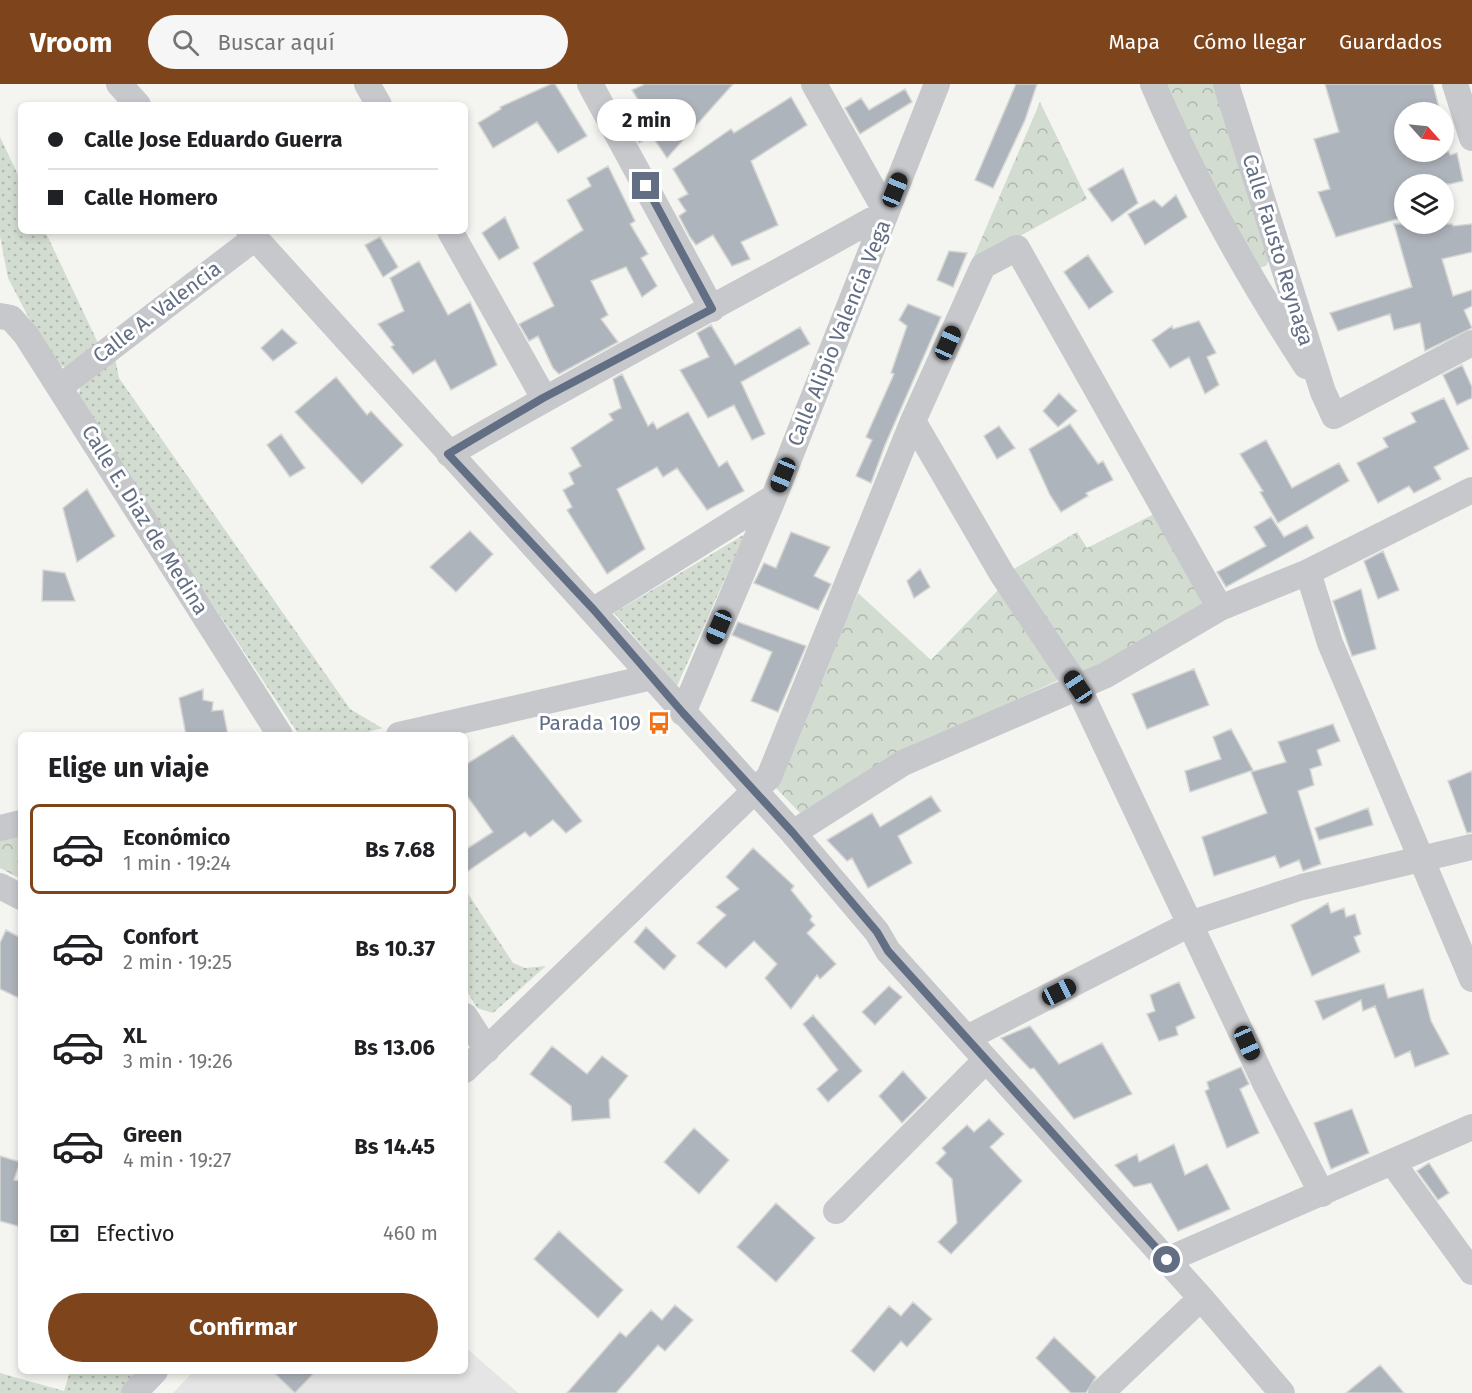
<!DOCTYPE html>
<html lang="es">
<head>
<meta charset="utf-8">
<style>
  :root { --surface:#fff; --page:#f6f6f6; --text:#202124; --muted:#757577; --line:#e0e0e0; --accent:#7e451d }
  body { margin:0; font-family:"Fira Sans",sans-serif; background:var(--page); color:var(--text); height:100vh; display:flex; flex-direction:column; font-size:22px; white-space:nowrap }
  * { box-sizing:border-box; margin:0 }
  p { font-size:20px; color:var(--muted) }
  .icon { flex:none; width:33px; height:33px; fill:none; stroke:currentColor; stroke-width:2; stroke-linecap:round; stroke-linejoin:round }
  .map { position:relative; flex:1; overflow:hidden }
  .side { position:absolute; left:18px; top:648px; width:450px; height:642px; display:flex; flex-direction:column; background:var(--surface); border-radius:9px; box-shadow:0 3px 9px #0003 }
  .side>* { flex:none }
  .top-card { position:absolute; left:18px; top:18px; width:450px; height:132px; border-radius:9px; box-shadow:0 3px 9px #0003; display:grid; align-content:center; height:132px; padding:0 30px; background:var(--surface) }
  .needle { width:39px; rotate:117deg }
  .fabs { position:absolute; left:1394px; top:18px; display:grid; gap:12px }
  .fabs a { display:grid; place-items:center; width:60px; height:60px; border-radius:50%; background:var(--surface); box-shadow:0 3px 9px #0003; font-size:30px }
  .end { position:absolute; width:27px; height:27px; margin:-14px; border:8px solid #616e84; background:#fff; box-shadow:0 0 0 3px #fff }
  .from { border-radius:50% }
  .bubble { position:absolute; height:42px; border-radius:21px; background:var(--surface); box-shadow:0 3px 9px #0003; font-size:20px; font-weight:700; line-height:42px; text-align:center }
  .car { position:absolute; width:18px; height:36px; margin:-18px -9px; border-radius:8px; box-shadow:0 0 4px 2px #0007; background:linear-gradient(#222 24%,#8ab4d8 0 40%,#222 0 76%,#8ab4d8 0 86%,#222 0) }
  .top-card b { display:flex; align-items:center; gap:21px; height:57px; font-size:22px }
  .top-card b+b { border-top:2px solid var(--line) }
  .top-card i { width:15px; height:15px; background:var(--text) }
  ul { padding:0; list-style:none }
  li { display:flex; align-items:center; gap:18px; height:90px; margin:0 12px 9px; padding:0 18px; border:3px solid transparent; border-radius:9px }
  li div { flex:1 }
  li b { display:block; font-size:22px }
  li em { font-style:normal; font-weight:700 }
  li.on { border-color:var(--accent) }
  li>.icon { width:54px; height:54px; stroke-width:1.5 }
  h2 { padding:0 30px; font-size:27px; line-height:72px }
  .pay { display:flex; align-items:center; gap:15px; height:66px; padding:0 30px; font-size:22px }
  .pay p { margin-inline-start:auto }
  .primary-button { display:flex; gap:12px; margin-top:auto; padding:12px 30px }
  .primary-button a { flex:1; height:69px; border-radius:36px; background:var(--accent); color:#fff; font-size:24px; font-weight:700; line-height:69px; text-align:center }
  header { display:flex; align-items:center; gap:36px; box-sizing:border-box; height:84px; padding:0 30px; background:var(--accent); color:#fff }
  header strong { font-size:28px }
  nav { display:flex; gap:33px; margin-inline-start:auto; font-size:21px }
  .search { width:420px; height:54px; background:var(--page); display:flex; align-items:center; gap:15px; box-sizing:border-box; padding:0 21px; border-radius:33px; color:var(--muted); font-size:22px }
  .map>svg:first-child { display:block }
  .built { fill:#e4e5e4 }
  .grass { fill:url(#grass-dots) }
  .forest { fill:url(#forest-crowns) }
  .building { fill:#aeb4bb; stroke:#d5d6d3; stroke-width:1.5 }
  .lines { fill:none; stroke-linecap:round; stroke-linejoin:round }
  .minor { stroke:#c6c8cc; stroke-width:26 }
  .route { stroke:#616e84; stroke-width:8 }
  .labels { text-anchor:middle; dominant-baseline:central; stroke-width:6; stroke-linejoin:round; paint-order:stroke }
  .street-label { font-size:21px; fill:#616e84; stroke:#fff }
  .poi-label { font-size:21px; fill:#616e84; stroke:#fff; text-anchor:end }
</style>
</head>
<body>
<header>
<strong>Vroom</strong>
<div class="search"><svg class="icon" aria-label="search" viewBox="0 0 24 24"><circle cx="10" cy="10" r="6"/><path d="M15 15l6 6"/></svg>Buscar aquí</div>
<nav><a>Mapa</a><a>Cómo llegar</a><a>Guardados</a></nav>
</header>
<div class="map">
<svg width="1472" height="1309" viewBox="0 0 1472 1309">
  <defs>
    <pattern id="grass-dots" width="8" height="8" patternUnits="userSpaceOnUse" patternTransform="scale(1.5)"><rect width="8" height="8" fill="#d3dcd1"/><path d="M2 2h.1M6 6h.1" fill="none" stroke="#afb7af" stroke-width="1.8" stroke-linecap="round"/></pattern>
    <pattern id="forest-crowns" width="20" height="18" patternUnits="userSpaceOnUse" patternTransform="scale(1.5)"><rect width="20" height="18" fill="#d3dcd1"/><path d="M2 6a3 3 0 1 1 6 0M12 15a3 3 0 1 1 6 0" fill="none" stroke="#afb7af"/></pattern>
  </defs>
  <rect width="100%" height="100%" fill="#f4f5f0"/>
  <path class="built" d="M465,1263L518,1309H173L194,1287H465Z"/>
  <path class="grass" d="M0,53L21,97V147H45L98,259L67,284L52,278L8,194L0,152Z
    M115,274L119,294L350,625L382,644L358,651H299L77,315L82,299Z
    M745,450L677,602L614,529Z
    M465,805L513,879L525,884L546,882L493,929L477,924L465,904Z
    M70,1287H140L122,1309H0V1289L64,1307Z"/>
  <path class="forest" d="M1164,0H1216L1270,174L1266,182L1258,184L1249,179Z
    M1040,18L1087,115L971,179Z
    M1158,428L1212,521L1079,591L1012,486L1077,448L1087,464Z
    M1000,504L1063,594L912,665L800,729L774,702L858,509L931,576Z
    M21,748V795L0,784V754Z"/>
  <path class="building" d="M551,0H555L587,52L558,69L537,38L493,64L478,39L501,25L500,23Z
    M645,0H733L667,74L652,52L639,59L625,33L642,22L632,6Z
    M1016,0H1037L1025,36L993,104L975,96Z
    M1325,0H1433L1440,28H1404V68H1449L1450,71L1457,69L1463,97L1450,100H1404V133L1336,153L1318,108L1330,105L1314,55L1339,48Z
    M905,5L912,18L860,50L845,24L861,14L869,26Z
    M791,13L807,41L751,77L778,141L741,158L750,175L732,182L713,151L696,161L690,153L679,132L686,127L678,115L688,110L673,85L731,45L734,49Z
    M608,82L635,137L630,140L648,170L641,174L657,202L642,213L626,183L591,197L608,231L601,235L618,258L559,290L553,284L538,252L529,257L519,240L554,222L533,179L583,146L567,116L591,102L587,94Z
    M1123,84L1138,119L1112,138L1088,105Z
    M1176,111L1187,133L1145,161L1128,130L1154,116L1162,123Z
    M505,133L519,164L499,176L482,149Z
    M1394,140H1452L1453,142L1472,140V168L1442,175L1453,212L1472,206V222L1464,226L1472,244L1425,267L1420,239L1394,246L1390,230L1338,247L1330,229L1412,203Z
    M380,153L398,183L383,193L365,161Z
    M949,167L967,169L953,203L937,196Z
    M1088,171L1113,208L1089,225L1064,188Z
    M419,177L448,231L470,218L497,281L451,306L435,276L413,290L391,263L394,261L378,240L404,227L390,194Z
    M908,220L941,233L885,361L871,399L856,392L872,356L866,353L894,290L891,289L907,242L899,236Z
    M1199,237L1216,269L1207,273L1219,301L1205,310L1189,273L1170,284L1152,256L1172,242L1173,245Z
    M711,241L735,281L800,243L810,260L741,298L765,350L752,356L734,321L708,334L680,286L709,273L697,249Z
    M282,245L297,259L273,277L261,264Z
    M1462,281L1472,303V314L1457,321L1443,291Z
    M622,290L648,342L653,338L657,345L688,328L719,383L727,377L744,407L707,426L677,384L663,393L657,383L617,405L645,465L607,490L567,426L572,423L563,406L574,400L569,389L581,382L571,364L613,336L609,330L621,324L613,295Z
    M336,293L367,331L371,327L403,361L362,400L295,328Z
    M1059,309L1077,327L1058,343L1043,327Z
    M1444,314L1469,365L1434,383L1441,395L1414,409L1409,402L1378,419L1357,379L1388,363L1383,354L1416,338L1411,329Z
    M1070,340L1098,380L1103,377L1113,396L1086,409L1088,412L1061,428L1050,411L1029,365Z
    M999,342L1015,364L997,375L984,352Z
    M281,350L305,384L290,393L267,361Z
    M1266,356L1292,404L1339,379L1349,397L1278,439L1260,408L1263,407L1240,370Z
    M87,405L115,452L77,478L63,424Z
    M1271,433L1284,453L1307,441L1314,454L1226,503L1217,488L1266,462L1254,443Z
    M470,447L493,470L456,508L430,483Z
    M791,448L830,463L814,492L831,500L818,526L754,499L764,479L776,484Z
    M1383,467L1399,506L1378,515L1364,477Z
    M920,485L930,503L914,514L907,497Z
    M43,486L65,489L75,517H42Z
    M1361,505L1376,565L1352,572L1333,517Z
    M738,538L806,562L778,628L751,617L772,568L732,551Z
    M1194,585L1209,621L1147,645L1132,610Z
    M203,605V616L213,618L212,627L223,626L228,651H186L179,614Z
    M1333,640L1340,657L1317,666L1322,681L1310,685L1314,701L1298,707L1321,780L1303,787L1299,776L1280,784L1275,772L1214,792L1202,753L1267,729L1251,688L1286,678L1278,658Z
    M1231,645L1253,686L1190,708L1185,687L1221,675L1213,653Z
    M513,651L582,737L566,749L553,736L530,753L525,748L465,789V766L493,748L465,709V681Z
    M1472,687V748L1467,749L1448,697Z
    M931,712L941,727L898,752L912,779L868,804L852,774L847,777L827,756L872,729L880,743Z
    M1368,724L1373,741L1319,756L1315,744Z
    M753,764L794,802L791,806L812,832L810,836L815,841L807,849L836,880L820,895L817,891L791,925L765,894L777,880L754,857L726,884L697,859L726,831L716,823L739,805L726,793Z
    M1328,819L1331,829L1344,824L1346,833L1355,830L1361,850L1354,853L1360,868L1312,892L1291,841Z
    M646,843L676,872L664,886L634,858Z
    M6,846L21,854V915L0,905V859Z
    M1179,898L1195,934L1176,943L1178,951L1159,957L1147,930L1155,927L1150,911Z
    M1384,900L1388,914L1423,905L1431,937L1449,970L1415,983L1410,967L1395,974L1375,922L1363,927L1361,916L1323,936L1315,917Z
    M889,902L902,913L875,941L862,928Z
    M813,931L862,987L828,1018L817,1005L838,986L803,940Z
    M1030,942L1059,980L1102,959L1132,1010L1074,1035L1034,984L1030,985L1001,954Z
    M552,962L587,990L602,972L628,992L609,1016L610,1034L572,1037L571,1022L530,990Z
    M1241,983L1249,1000L1240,1005L1259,1049L1227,1064L1205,1007L1209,1005L1207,998Z
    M903,987L927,1014L902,1039L879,1012Z
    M1352,1025L1369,1069L1331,1085L1314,1039Z
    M989,1035L1004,1050L990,1063L1022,1097L951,1170L938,1158L957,1139L952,1095L936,1079L946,1069L942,1064L967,1041L974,1048Z
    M694,1044L729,1076L699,1110L664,1078Z
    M1174,1060L1185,1091L1207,1080L1230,1125L1178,1147L1151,1099L1134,1103L1115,1081L1137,1070L1139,1078Z
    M0,1072L20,1078L14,1096L21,1097V1143L0,1137Z
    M1429,1079L1449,1109L1438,1116L1417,1087Z
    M776,1119L815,1154L776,1198L737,1163Z
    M559,1147L623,1206L598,1234L534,1175Z
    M913,1218L932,1235L907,1263L901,1257L874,1288L851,1267L889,1222L901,1232Z
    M675,1221L693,1236L665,1267L658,1261L616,1309H567L620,1248L626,1253L651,1226L662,1236Z
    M1054,1253L1096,1293L1086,1309H1071L1036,1274Z
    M1380,1281L1404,1309H1346Z
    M272,1287H316L295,1309Z"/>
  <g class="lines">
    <path class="minor" d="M119,0L138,21
      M367,0L379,21
      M590,0L712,225
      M814,0L886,128
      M1153,0C1195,99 1247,191 1306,282
      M1226,0L1323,308L1334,332L1472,259
      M1455,0L1472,54
      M249,147L793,749L877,848L888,867L1201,1214L1282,1309
      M450,147L544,314
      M0,232L11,234L26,251L280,651
      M60,303L255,154
      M913,337L1002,490L1078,603L1265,999L1322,1110
      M449,370C593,286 741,209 886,128
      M1308,488L1330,559L1472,895
      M594,526L774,413
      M683,629L774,413L937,0
      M399,651L652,593
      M0,744L21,739
      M793,749L903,679L1106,591L1220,524L1308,488L1472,406
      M0,802L21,813
      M465,932L487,966
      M967,954L1192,839L1302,803L1472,763
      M465,986L769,693L913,337L983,182L1017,164L1220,524
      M1392,1078L1472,1188
      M836,1127L986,976
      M1167,1176L1472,1043
      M134,1309L155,1287
      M1101,1309L1201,1214"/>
  </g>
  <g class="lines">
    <path class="route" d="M646,102L712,225L543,314L448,370L594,526L683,629L793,749L877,848L888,867L1167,1176"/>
  </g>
  <defs>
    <g id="bus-bare" transform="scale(1.8)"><path d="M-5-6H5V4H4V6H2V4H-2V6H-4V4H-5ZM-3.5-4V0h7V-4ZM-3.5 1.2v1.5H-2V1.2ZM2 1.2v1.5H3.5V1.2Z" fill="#f17114" stroke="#fff" stroke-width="2.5" paint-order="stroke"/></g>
  </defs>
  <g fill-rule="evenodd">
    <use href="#bus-bare" x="659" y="639"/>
  </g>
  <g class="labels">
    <g class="street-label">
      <text transform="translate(1278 166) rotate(73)">Calle Fausto Reynaga</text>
      <text transform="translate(157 228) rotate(-37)">Calle A. Valencia</text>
      <text transform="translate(839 249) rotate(-68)">Calle Alipio Valencia Vega</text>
      <text transform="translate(145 436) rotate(58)">Calle E. Diaz de Medina</text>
    </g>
    <g class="poi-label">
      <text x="641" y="639">Parada 109</text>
    </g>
  </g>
</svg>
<div class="fabs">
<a><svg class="needle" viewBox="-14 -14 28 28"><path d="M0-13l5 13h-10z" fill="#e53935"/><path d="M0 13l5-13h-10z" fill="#757577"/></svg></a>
<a><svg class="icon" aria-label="layers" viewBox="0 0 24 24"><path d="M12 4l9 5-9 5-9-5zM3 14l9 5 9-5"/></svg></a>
</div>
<i class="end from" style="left:1167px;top:1176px"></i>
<i class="end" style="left:646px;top:102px"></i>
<div class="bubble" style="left:597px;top:15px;width:99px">2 min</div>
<i class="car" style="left:895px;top:106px;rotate:22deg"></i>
<i class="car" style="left:948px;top:259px;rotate:24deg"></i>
<i class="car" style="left:783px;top:391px;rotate:202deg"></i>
<i class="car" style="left:719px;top:543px;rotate:203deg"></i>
<i class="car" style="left:1078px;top:603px;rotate:326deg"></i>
<i class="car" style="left:1059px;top:908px;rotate:63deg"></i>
<i class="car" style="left:1247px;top:959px;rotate:156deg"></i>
<div class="top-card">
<b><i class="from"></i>Calle Jose Eduardo Guerra</b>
<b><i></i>Calle Homero</b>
</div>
<section class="side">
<h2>Elige un viaje</h2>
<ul>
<li class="on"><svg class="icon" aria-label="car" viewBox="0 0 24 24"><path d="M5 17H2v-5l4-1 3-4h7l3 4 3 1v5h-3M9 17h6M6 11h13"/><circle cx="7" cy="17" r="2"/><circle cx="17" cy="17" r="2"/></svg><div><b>Económico</b><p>1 min · 19:24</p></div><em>Bs 7.68</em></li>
<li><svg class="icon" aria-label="car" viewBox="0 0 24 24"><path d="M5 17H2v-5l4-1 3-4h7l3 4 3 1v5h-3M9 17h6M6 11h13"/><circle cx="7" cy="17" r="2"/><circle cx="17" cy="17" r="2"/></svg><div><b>Confort</b><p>2 min · 19:25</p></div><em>Bs 10.37</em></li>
<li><svg class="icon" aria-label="car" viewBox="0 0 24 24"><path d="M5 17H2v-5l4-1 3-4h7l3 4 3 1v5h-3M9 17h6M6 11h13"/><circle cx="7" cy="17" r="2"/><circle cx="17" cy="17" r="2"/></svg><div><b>XL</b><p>3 min · 19:26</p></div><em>Bs 13.06</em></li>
<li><svg class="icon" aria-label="car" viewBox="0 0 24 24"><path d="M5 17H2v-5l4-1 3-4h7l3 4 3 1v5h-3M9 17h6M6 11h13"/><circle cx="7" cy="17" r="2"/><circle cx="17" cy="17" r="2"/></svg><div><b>Green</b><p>4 min · 19:27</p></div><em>Bs 14.45</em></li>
</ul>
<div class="pay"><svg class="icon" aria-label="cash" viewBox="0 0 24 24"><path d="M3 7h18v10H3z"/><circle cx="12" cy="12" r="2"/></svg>Efectivo<p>460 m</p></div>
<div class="primary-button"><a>Confirmar</a></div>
</section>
</div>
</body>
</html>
